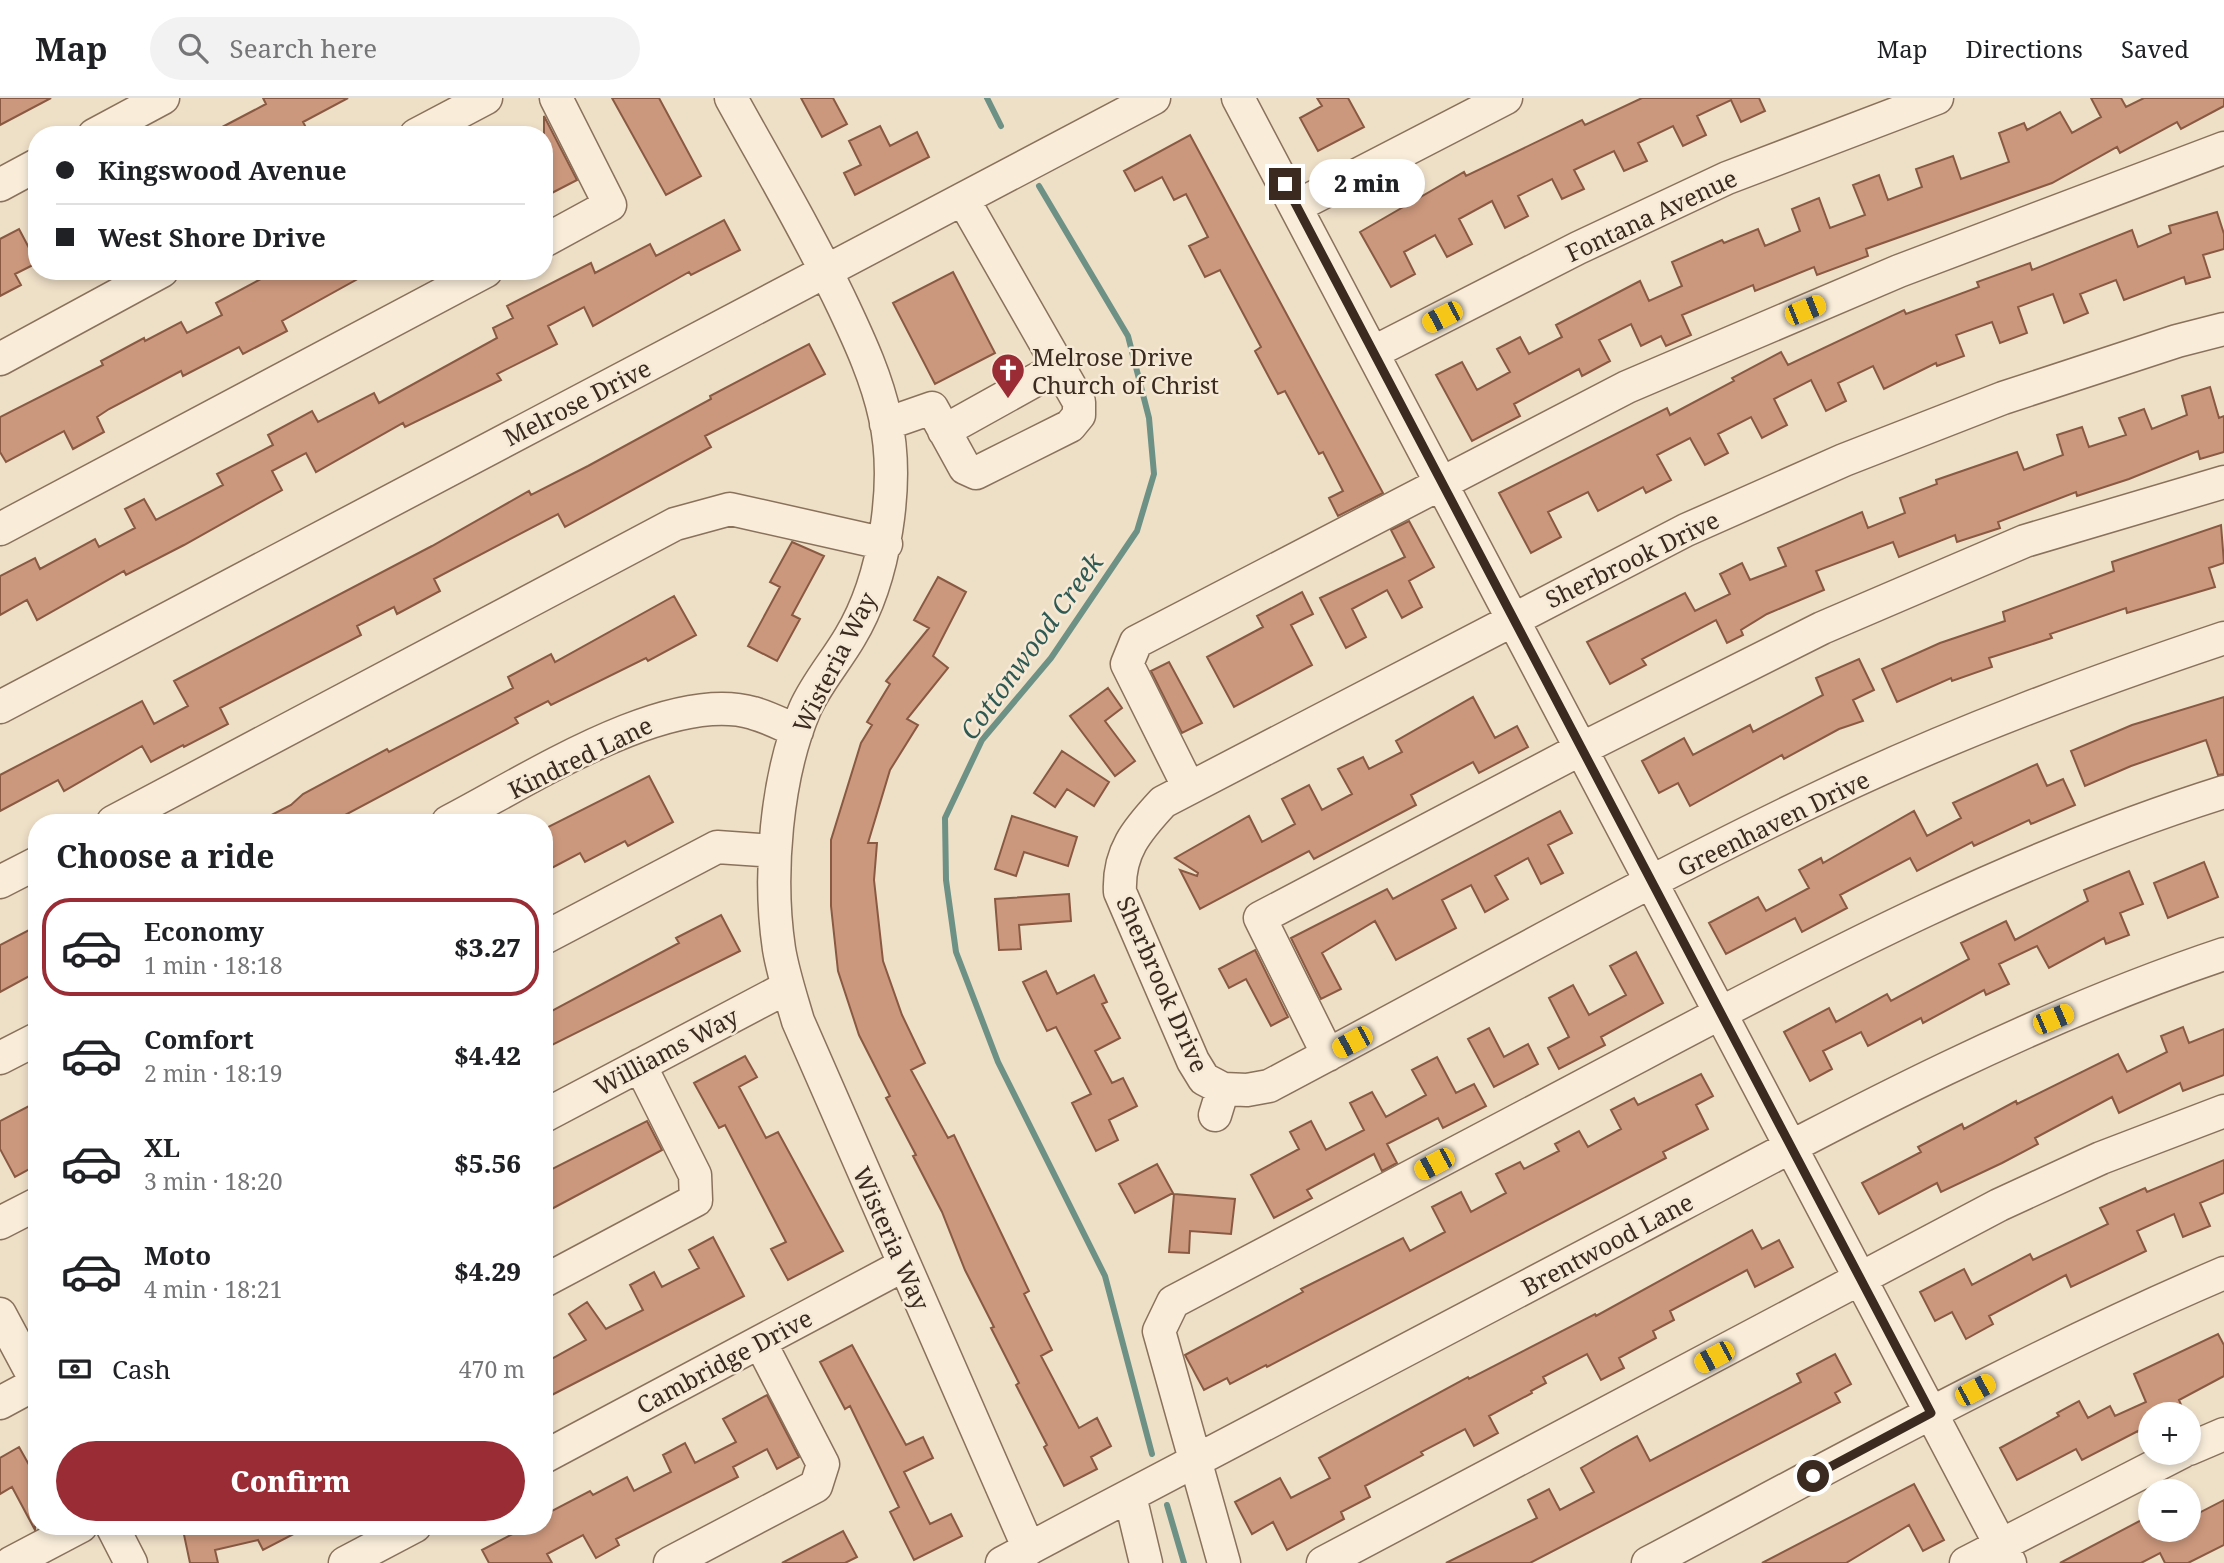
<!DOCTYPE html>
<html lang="en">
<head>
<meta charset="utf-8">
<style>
  :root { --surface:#fff; --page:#f2f2f2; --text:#202124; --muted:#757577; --line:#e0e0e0; --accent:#992c35 }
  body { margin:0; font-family:"Noto Serif",serif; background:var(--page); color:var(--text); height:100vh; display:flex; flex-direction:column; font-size:26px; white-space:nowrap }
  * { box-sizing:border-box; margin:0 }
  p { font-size:23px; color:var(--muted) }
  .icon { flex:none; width:38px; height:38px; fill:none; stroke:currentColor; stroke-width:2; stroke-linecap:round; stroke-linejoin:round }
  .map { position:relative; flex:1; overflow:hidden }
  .panel { position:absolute; left:28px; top:716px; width:525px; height:721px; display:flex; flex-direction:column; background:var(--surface); border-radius:28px; box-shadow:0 4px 10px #0003 }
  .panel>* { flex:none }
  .guide { position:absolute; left:28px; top:28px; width:525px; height:154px; border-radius:28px; box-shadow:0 4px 10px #0003; display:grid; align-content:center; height:154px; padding:0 28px; background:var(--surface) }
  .fabs { position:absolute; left:2138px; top:1304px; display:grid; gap:14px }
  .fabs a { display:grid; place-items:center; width:63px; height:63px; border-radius:50%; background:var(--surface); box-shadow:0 4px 10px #0003; font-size:35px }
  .end { position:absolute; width:32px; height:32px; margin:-16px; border:9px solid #3a2a20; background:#fff; box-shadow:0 0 0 4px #fff }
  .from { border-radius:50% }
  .bubble { position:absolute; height:49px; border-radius:24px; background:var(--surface); box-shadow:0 4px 10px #0003; font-size:23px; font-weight:800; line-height:49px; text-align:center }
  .car { position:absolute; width:21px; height:42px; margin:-21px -10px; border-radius:9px; box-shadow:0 0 5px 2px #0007; background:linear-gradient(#f5c518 24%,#345 0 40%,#f5c518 0 76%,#345 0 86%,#f5c518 0) }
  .guide b { display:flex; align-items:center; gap:24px; height:66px; font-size:26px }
  .guide b+b { border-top:2px solid var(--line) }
  .guide i { width:18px; height:18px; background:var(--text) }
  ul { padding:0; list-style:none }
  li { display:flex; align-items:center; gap:21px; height:98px; margin:0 14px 10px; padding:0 14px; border:4px solid transparent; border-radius:28px }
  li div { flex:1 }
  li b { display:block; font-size:26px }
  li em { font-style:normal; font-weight:800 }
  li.current { border-color:var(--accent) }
  li>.icon { width:63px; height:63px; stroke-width:1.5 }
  h2 { padding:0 28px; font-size:32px; line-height:84px }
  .pay { display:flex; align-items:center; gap:18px; height:77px; padding:0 28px; font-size:26px }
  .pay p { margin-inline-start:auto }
  .cta { display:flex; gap:14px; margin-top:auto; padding:14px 28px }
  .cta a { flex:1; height:80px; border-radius:42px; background:var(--accent); color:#fff; font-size:28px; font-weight:800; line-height:80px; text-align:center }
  header { display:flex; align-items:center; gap:42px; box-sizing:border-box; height:98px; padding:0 35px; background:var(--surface); border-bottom:2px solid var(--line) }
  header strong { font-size:33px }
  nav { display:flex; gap:38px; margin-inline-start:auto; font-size:24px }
  .search { width:490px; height:63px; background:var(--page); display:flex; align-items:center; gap:18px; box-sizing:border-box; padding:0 24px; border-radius:38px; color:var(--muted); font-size:26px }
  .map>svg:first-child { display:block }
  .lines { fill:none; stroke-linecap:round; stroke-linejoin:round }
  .stream { stroke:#6e9186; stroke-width:6 }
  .building { fill:#cc987d; stroke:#895942; stroke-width:2 }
  .minor-casing { stroke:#8a715c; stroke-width:35 }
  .minor { stroke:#f9edda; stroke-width:32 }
  .route { stroke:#3a2a20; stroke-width:9 }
  .labels { text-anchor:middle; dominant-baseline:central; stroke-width:5; stroke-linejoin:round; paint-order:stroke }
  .street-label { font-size:24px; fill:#3a2a20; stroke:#f6ead6 }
  .poi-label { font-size:24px; fill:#3a2a20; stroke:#f6ead6; text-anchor:start }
  .water-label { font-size:26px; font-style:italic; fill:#2f5a54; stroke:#f6ead6 }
</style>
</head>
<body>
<header>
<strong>Map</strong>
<div class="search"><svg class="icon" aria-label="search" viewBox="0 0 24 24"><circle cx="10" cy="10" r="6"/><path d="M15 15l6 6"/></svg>Search here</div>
<nav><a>Map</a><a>Directions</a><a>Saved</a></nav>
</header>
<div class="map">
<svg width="2224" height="1465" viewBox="0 0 2224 1465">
  <rect width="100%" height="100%" fill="#eedfc7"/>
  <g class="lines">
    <path class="stream" d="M987,0L1001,28
      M1039,88L1128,238L1149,320L1154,376L1137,433L1051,560L982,642L945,720L946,782L956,854L998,964L1105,1178L1152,1356
      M1167,1407L1184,1465"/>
  </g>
  <path class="building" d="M0,0H51L0,27Z
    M263,0H348L303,24L310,37H207L266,6Z
    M612,0H659L701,78L666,97Z
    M801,0H833L847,26L822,39Z
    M1317,0H1348L1364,29L1318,53L1300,20L1322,8Z
    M1642,0H1759L1765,13L1741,24L1731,2L1697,18L1706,37L1683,48L1673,28L1638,45L1647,63L1624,73L1614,53L1574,72L1584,91L1562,101L1552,81L1518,98L1528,118L1505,130L1492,103L1459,121L1472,146L1447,159L1435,137L1404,154L1415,176L1391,189L1360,134L1464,74L1466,78L1582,22L1585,27Z
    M2091,0H2121L2126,9L2144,0H2224V8L2181,31L2177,24L2120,55L2117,49L2052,85L1866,151L1868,158L1817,177L1814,169L1755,193L1753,187L1682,217L1691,237L1666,248L1661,238L1641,248L1631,226L1599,242L1610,263L1582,278L1579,271L1514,306L1520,318L1472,343L1436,277L1462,264L1477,292L1510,274L1497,251L1520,239L1529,256L1562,239L1556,227L1640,183L1649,203L1682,188L1672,164L1722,142L1724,145L1758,131L1765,148L1800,133L1792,111L1819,100L1830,130L1865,117L1853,87L1879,77L1888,102L1922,89L1916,71L1953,58L1961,81L2009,64L1999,35L2024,25L2027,32L2060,14L2072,35L2101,19Z
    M544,18L577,82L544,99Z
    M880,28L890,48L917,34L929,59L855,97L844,75L861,67L849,43Z
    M1190,37L1383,395L1338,418L1329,400L1343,393L1323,354L1319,356L1285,293L1278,296L1255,253L1261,249L1220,172L1205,179L1189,148L1208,139L1186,96L1174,102L1162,79L1135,93L1124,73Z
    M2217,114L2224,136V151L2203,157L2210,179L2186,186L2184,179L2124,202L2116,182L2080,196L2088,215L2064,225L2053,196L2018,209L2027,235L2000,245L1992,224L1956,237L1964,258L1937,268L1936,265L1884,291L1873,268L1838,285L1846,303L1826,313L1811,282L1774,301L1787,327L1762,340L1751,319L1718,336L1728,355L1705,367L1690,340L1657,357L1671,382L1646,395L1643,389L1598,413L1588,394L1548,414L1561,439L1531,455L1499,395L1667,310L1670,317L1734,283L1732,280L1781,254L1788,267L1904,212L1906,216L1979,189L1977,184L2030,165L2032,172L2132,132L2138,149L2171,135L2169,128Z
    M724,122L740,152L691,177L689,174L593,228L584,209L548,228L557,246L497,276L501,282L405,329L403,325L316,374L306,355L272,373L282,392L184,447L126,477L124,473L37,522L27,502L0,517V478L35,460L40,471L95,441L99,449L135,430L125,411L144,401L156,422L223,387L217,376L273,347L268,337L312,313L318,324L374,295L379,305L497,240L493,230L513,220L507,208L591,165L595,175L650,146L656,158Z
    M19,131L37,165L15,176L21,187L0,198V141Z
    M276,173H372L282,223L287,233L243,256L239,249L183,278L181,273L109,311L97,319L104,334L73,351L64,333L6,364L0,354V319L103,267L101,263L144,240L145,243L181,224L187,235L222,217L216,205Z
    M953,174L995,255L935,286L893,205Z
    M809,246L825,276L705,338L711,349L565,429L558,416L434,481L440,493L397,516L394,509L357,528L361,537L220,610L228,626L184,649L183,647L151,664L142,648L64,693L58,682L0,713V677L142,603L154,626L188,608L174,583L432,448L529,393L531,397L588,368L711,301L710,298Z
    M2210,289L2219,320L2224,318V354L2200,361L2198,353L2129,381L2077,398L2076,394L1998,424L2000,430L1957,444L1955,437L1899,459L1893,444L1816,473L1824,492L1767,516L1741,532L1743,537L1727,545L1716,522L1642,561L1646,567L1610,586L1587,544L1685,495L1695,513L1730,496L1720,476L1742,465L1750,482L1786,468L1778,450L1862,414L1868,430L1905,415L1900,400L1937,386L1936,382L2017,354L2024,372L2063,357L2057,337L2082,329L2089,349L2126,337L2119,320L2144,311L2152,331L2187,317L2182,298Z
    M1409,423L1434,469L1409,483L1422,509L1402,520L1387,492L1352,511L1366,539L1346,550L1320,500L1405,459L1391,432Z
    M2221,427L2224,465L2209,470L2215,489L2127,515L2126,510L2050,536L2052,540L1989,560L1992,569L1952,583L1951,580L1897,604L1882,571L1940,545L2005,523L2003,514L2114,473L2112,464Z
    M792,444L824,458L792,517L800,521L777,563L748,548L780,489L770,484Z
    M938,479L966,494L933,558L948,570L907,621L918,627L890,672L868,745H877L874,782L883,863L902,917L925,965L911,972L948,1040L954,1037L1029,1193L1024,1196L1052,1252L1041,1258L1079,1330L1097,1320L1111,1348L1091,1359L1097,1371L1064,1388L1044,1349L1047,1347L1016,1287L1019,1285L991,1230L994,1229L965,1172L942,1114L913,1058L916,1057L886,1000L890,998L859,937L838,873L831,808V742L861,645L872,627L867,624L890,586L886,583L929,530L914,522Z
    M1302,494L1313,516L1291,527L1312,567L1234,609L1207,559L1263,529L1257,518Z
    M674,498L696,537L648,563L646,560L551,607L548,603L515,620L518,625L332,724H258L291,707L303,696L387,651L389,654L513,590L508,579L551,556L555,564Z
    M1859,561L1874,592L1853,602L1863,623L1839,631L1784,661L1782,657L1690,708L1678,685L1659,695L1642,663L1684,640L1693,657L1750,627L1753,634L1823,597L1816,580Z
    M1169,564L1202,625L1182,635L1151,573Z
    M1108,590L1122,610L1105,623L1135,663L1115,678L1070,618Z
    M1473,599L1495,640L1517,628L1528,649L1479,675L1473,664L1411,697L1416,707L1314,761L1309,753L1200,811L1180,772L1197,778L1198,775L1175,760L1249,718L1262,744L1295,726L1282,701L1309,687L1322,712L1352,696L1338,671L1363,659L1369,671L1402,654L1396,643Z
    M2224,599V676L2218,677L2206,642L2131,668L2085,688L2071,653L2132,627Z
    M1062,653L1109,684L1094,708L1067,691L1055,709L1034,695Z
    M2037,666L2047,688L2063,681L2075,707L2031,726L2029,722L1974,748L1972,744L1917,773L1910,760L1840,797L1847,810L1802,834L1795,820L1726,856L1709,825L1758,799L1766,813L1809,790L1799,772L1821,760L1823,765L1914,713L1927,738L1961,720L1953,705Z
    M649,678L673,724L628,748L625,743L585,764L580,755L544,774V731Z
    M1560,713L1572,735L1548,747L1563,775L1541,786L1528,760L1495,778L1508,801L1485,814L1471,787L1442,802L1456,830L1396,862L1375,823L1322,855L1341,891L1321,901L1291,840L1387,791L1393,801Z
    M1012,718L1077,739L1068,768L1024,754L1016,778L995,771Z
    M2204,764L2218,799L2168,820L2154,785Z
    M2129,773L2143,806L2120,815L2129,837L2106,846L2104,840L2049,870L2037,848L1999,866L2009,886L1986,897L1984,892L1923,925L1921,920L1868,948L1861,934L1823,953L1832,971L1810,983L1784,934L1829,910L1836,924L1887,896L1891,903L1969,861L1961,845L2006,823L2015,842L2088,803L2084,792Z
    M1069,796L1071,823L1019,827L1021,851L999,852L995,801Z
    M721,817L740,853L544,951V917L679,845L676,840Z
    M37,828V874L0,894V847Z
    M1255,852L1288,919L1271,928L1246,881L1229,890L1219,871Z
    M1636,854L1663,905L1601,939L1605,947L1559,971L1548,950L1569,939L1549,900L1573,887L1589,917L1626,897L1610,868Z
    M1046,873L1057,896L1094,877L1107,904L1102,906L1120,940L1095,953L1112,985L1123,980L1137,1008L1109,1022L1118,1042L1096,1053L1072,1005L1091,996L1056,929L1047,933L1023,884Z
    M2183,929L2189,945L2224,931V977L2183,993L2180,985L2119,1015L2112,999L2035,1040L2038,1046L2002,1065L1941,1094L1937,1085L1879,1116L1862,1085L1921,1054L1918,1049L1962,1026L1964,1031L2016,1003L2017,1006L2118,956L2127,974L2167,954L2161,938Z
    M1489,930L1504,959L1528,946L1538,966L1494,989L1468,941Z
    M745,958L757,979L739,989L766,1040L778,1034L843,1153L788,1182L771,1151L786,1144L725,1027L719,1030L694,985Z
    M1437,959L1456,995L1474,986L1486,1008L1443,1030L1438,1020L1387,1046L1397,1065L1382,1073L1374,1056L1307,1092L1312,1100L1274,1120L1251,1077L1299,1051L1290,1034L1311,1023L1326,1052L1364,1032L1350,1005L1372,994L1386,1019L1426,997L1412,972Z
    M1701,976L1713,998L1696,1007L1708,1031L1663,1054L1666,1060L1267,1269L1266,1267L1230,1286L1227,1280L1204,1292L1185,1257L1303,1194L1301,1191L1403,1140L1410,1153L1445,1134L1432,1109L1461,1094L1471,1114L1506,1095L1496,1076L1520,1064L1524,1071L1559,1053L1555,1046L1579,1033L1588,1049L1621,1031L1611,1012L1634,1000L1638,1007Z
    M37,1004V1067L15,1079L0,1051V1023Z
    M647,1023L662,1052L544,1115V1075Z
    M2224,1062V1095L2200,1105L2210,1128L2183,1139L2174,1116L2137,1133L2146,1153L2071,1189L2066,1177L1989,1218L1993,1226L1966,1241L1952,1214L1935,1223L1920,1194L1964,1171L1972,1187L2030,1156L2033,1162L2108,1126L2100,1110L2145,1090L2147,1094Z
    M1157,1066L1173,1095L1135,1115L1119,1086Z
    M1174,1096L1235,1101L1231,1136L1190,1133L1189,1155L1169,1154Z
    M1752,1132L1762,1151L1779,1142L1793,1169L1755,1189L1747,1172L1670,1213L1674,1222L1653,1233L1656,1240L1619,1260L1624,1270L1601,1282L1587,1256L1543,1279L1546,1285L1531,1293L1532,1295L1489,1318L1498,1335L1474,1348L1465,1331L1421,1354L1423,1357L1365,1388L1370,1399L1341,1414L1344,1421L1287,1452L1273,1424L1252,1436L1235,1404L1280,1380L1291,1400L1330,1380L1319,1360L1468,1279L1469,1281L1595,1216L1596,1218Z
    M713,1139L744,1198L544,1301V1265L586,1242L569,1216L587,1204L606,1231L643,1212L630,1187L654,1174L662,1189L699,1170L689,1152Z
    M2218,1236L2224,1247V1278L2179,1302L2185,1316H2151V1349L2146,1352L2138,1333L2082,1362L2076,1351L2017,1382L2000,1350L2059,1318L2057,1315L2079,1303L2088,1320L2110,1308L2115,1318L2146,1304L2134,1276Z
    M852,1247L906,1347L923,1339L933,1360L904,1374L930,1426L951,1416L962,1438L914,1462L890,1414L899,1409L850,1308L845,1311L820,1264Z
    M1835,1256L1851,1286L1835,1295L1840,1304L1530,1465H1446L1537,1420L1528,1402L1549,1391L1560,1412L1594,1394L1581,1370L1615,1350L1637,1338L1650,1363L1801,1284L1797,1276Z
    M767,1297L799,1359L777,1371L767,1351L733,1369L738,1379L616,1441L619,1447L596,1460L583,1437L547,1456L552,1465H489L482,1452L528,1428H544V1417L590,1393L593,1397L627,1379L634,1393L671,1374L663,1357L685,1345L695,1365L736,1344L723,1321Z
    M19,1349L37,1381L35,1432L12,1389L0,1396V1360Z
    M1914,1386L1944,1442L1923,1453L1909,1427L1846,1465H1762Z
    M2224,1402V1447L2188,1465H2165L2160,1455L2141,1465H2060L2151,1417V1432H2189V1420Z
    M200,1428H309L263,1452L258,1442L215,1452L218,1465H190L183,1432Z
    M843,1433L857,1459L845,1465H782Z"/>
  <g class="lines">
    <g class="minor-casing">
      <path id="minor" d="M731,0C769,69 810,138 844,210C860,244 877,281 885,319C900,385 885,481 850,539C836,563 816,586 805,611C776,679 768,778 779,851C783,875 791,899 798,923L1029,1451
        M1238,0L2010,1465
        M94,37L163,0
        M416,37L486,0
        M0,87L37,67
        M1297,108L1506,0
        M544,143L610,107L556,0
        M1374,254L1578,150L1727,80L1937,0
        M0,261L162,173
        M886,326L932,310L965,370L976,375L1070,328L1079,317V304L963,101
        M944,333L1059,269
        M0,431L486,173
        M0,609L1154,0
        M1188,688L1127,566L1136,544L1627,289L1899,173L2224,50
        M113,724L675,426L730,411L886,446
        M448,724C524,685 667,590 753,615C768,619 783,627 797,633
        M0,784L37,765
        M544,840L717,749L775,753
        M1328,957L1260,820L1581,651L1822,530L2025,443L2224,384
        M0,960L37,941
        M1223,991L1247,992L1269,988C1455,890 1639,785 1829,695C1957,634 2090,585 2224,540
        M1215,1017L1223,991L1204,981L1193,963L1120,794C1118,754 1137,732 1163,704L1686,432L1844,362L2003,300L2177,243L2224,231
        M544,1018L788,889
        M0,1125L37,1106
        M544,1183L696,1102L695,1077L640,967
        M0,1216L37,1285
        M0,1305L37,1285
        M2189,1351L2224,1336
        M544,1359L904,1167
        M1130,1398L1146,1465
        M112,1428L131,1465
        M11,1465L81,1428
        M345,1465L415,1428
        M670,1465L816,1388L823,1366L760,1244
        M1002,1465C1212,1353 1423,1243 1634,1132C1826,1030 2017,925 2224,856
        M1224,1465L1159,1233L1173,1204C1329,1122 1485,1039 1641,957C1829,857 2020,758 2224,694
        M1323,1465L1999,1107L2101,1060L2224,1013
        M1648,1465C1839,1364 2025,1260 2224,1175
        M1966,1465L2182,1354"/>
    </g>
    <use href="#minor" class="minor"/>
  </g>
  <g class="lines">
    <path class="route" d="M1285,86L1931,1315L1813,1378"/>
  </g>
  <defs>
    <g id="church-pin" transform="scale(1.75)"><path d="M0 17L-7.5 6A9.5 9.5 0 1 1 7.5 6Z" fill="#992c35" stroke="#f6ead6"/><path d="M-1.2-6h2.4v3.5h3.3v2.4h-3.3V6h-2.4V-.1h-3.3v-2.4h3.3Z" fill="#fff"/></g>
  </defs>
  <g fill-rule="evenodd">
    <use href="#church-pin" x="1008" y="272"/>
  </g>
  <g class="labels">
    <g class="street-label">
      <text transform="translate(1651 117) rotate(-25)">Fontana Avenue</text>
      <text transform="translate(577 304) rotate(-27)">Melrose Drive</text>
      <text transform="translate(1632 461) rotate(-26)">Sherbrook Drive</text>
      <text transform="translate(834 564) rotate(-63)">Wisteria Way</text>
      <text transform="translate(580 659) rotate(-26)">Kindred Lane</text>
      <text transform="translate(1773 725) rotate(-26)">Greenhaven Drive</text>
      <text transform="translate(1163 886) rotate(66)">Sherbrook Drive</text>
      <text transform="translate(666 953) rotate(-28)">Williams Way</text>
      <text transform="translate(892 1140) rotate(66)">Wisteria Way</text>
      <text transform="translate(1607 1146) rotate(-28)">Brentwood Lane</text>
      <text transform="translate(724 1263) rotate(-28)">Cambridge Drive</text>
    </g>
    <g class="poi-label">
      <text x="1032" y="258">Melrose Drive<tspan x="1032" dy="28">Church of Christ</tspan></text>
    </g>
    <g class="water-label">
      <text transform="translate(1031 548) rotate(-54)">Cottonwood Creek</text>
    </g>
  </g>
</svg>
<div class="fabs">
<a>+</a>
<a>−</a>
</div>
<i class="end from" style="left:1813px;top:1378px"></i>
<i class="end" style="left:1285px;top:86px"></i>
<div class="bubble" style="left:1309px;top:61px;width:116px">2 min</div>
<i class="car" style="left:1805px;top:212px;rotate:68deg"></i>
<i class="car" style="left:1442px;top:219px;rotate:243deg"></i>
<i class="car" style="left:2053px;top:921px;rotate:67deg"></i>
<i class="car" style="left:1352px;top:944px;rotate:242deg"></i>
<i class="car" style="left:1434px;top:1066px;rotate:242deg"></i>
<i class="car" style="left:1714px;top:1259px;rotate:242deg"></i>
<i class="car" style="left:1975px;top:1292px;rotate:62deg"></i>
<div class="guide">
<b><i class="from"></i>Kingswood Avenue</b>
<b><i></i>West Shore Drive</b>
</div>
<section class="panel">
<h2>Choose a ride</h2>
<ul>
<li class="current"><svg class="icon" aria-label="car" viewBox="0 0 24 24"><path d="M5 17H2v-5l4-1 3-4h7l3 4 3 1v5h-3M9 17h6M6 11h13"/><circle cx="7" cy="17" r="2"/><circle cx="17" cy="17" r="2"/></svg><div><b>Economy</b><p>1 min · 18:18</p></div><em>$3.27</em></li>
<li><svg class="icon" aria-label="car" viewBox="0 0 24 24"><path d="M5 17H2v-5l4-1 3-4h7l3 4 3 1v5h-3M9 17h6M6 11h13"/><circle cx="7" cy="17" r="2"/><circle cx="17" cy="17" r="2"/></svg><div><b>Comfort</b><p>2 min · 18:19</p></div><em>$4.42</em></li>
<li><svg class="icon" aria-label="car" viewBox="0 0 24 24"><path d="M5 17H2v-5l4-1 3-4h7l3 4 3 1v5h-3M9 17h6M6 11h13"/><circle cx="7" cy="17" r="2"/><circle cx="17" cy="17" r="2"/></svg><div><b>XL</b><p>3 min · 18:20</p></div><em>$5.56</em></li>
<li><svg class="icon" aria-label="car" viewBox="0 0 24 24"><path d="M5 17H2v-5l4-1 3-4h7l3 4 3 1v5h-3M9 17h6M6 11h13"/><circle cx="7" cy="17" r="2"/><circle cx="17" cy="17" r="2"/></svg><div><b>Moto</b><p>4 min · 18:21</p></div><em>$4.29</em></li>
</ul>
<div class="pay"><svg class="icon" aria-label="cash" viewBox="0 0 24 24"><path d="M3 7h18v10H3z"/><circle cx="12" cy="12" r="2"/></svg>Cash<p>470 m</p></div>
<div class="cta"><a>Confirm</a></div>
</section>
</div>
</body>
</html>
